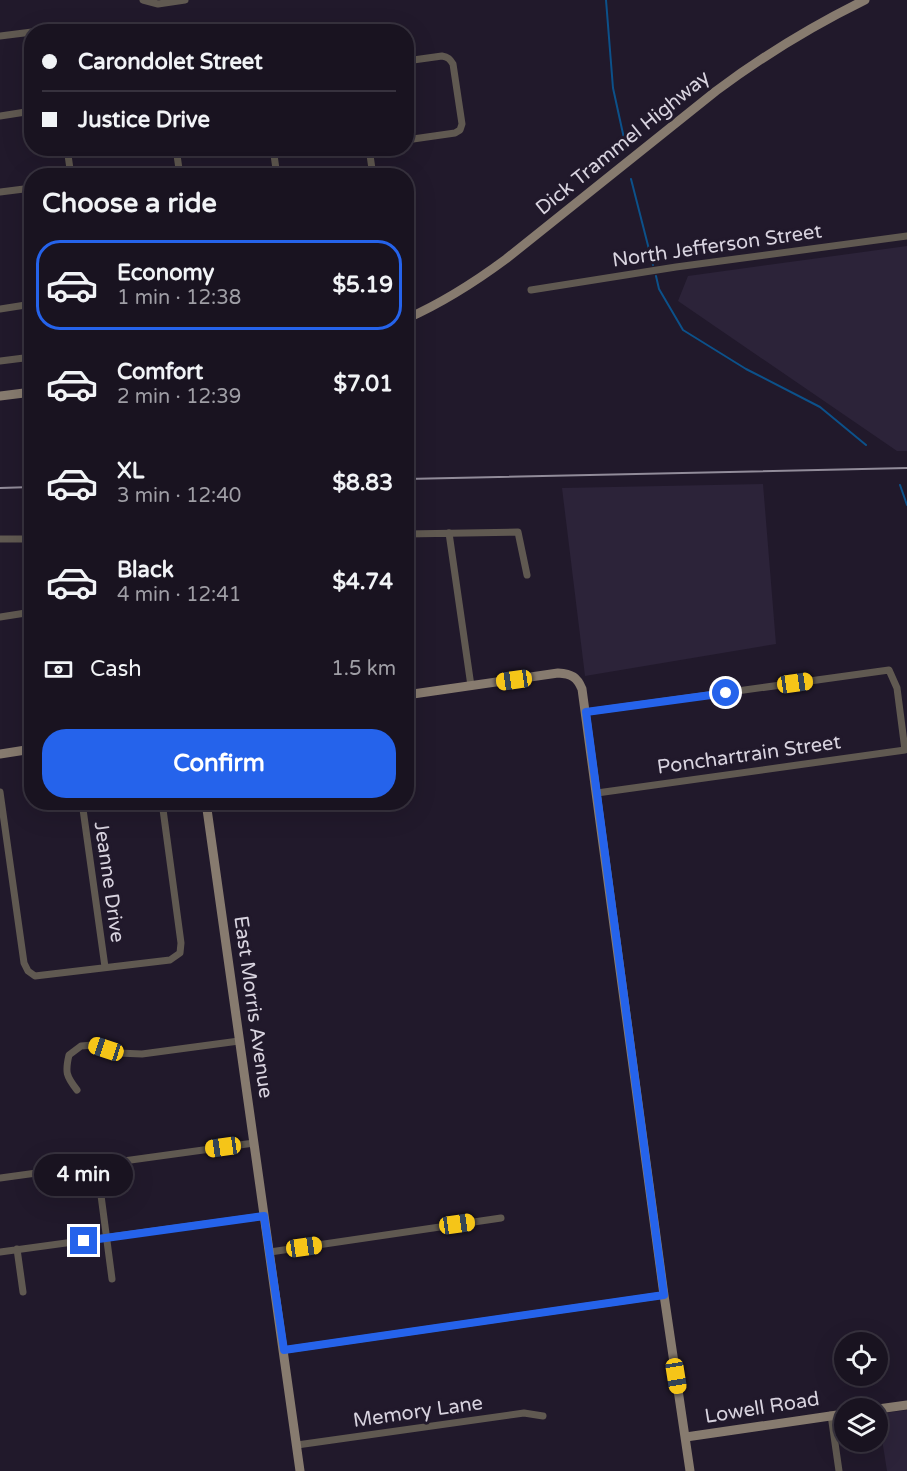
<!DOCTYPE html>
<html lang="en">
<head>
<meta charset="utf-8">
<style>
  :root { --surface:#191320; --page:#221c29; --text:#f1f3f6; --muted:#9f9ea5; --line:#37323e; --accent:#2563eb }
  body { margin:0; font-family:"Varela Round",sans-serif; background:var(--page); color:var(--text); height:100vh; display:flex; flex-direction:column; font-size:22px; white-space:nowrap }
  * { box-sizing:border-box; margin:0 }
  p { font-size:20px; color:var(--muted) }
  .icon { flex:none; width:33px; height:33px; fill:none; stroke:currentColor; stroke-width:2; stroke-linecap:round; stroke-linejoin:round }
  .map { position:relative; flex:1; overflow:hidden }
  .sheet { position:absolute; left:24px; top:168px; width:390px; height:642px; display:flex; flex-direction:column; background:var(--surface); border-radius:24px; box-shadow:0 6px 24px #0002,0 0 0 2px var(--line) }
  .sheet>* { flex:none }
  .top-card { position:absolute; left:24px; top:24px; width:390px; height:132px; border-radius:24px; box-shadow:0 6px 24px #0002,0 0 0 2px var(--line); display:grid; align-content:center; height:132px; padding:0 18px; background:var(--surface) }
  .controls { position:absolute; left:834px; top:1332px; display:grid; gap:12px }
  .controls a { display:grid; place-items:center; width:54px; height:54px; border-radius:50%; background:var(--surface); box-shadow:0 6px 24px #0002,0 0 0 2px var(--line); font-size:30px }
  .end { position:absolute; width:27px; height:27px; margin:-14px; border:8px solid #2563eb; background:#fff; box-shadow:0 0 0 3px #fff }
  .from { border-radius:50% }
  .bubble { position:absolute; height:42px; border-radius:21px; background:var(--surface); box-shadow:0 6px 24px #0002,0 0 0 2px var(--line); font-size:20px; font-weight:800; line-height:42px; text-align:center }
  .car { position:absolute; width:18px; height:36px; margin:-18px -9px; border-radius:8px; box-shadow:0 0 4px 2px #0007; background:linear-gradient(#f5c518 24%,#345 0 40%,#f5c518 0 76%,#345 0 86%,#f5c518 0) }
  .top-card b { display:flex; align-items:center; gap:21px; height:57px; font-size:22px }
  .top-card b+b { border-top:2px solid var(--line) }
  .top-card i { width:15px; height:15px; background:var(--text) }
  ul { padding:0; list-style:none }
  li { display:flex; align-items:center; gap:18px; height:90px; margin:0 12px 9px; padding:0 6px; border:3px solid transparent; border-radius:24px }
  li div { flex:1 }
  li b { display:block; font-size:22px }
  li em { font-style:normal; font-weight:800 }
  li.on { border-color:var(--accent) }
  li>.icon { width:54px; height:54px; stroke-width:1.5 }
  h2 { padding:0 18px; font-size:27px; line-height:72px }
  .pay { display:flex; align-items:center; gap:15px; height:66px; padding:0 18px; font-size:22px }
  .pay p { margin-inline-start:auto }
  .action { display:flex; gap:12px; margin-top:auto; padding:12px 18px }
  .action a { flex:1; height:69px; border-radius:24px; background:var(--accent); color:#fff; font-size:24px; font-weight:800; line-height:69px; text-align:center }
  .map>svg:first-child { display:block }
  .built { fill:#2c2339 }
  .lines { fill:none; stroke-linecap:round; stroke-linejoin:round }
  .stream { stroke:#0c518a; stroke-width:2 }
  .street { stroke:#605951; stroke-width:7 }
  .secondary { stroke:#877b6f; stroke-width:9 }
  .rail { stroke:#928c9a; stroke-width:2 }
  .route { stroke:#2563eb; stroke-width:8 }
  .labels { text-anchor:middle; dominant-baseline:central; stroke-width:6; stroke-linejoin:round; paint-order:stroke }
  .street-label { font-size:20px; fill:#d8d3df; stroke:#21192b }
</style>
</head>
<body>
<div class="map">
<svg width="907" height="1471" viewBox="0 0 907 1471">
  <rect width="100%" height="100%" fill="#21192b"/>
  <path class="built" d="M907,246V451H897L678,301L688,276Z
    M763,484L776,644L585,676L562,488Z
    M907,1410V1471H887L878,1414Z"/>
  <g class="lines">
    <path class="stream" d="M606,0L613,88L625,143
      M631,179L653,265
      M656,276L659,289L683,330L746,369L820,407L866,445
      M900,485L907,505"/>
    <path class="street" d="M143,0L158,4L185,0
      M0,36L32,32
      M406,61L442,56C448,57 450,59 453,64L462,124L460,130L455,133L406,140
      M0,116L32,111
      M67,148L71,176
      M176,148L180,176
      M273,148L277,176
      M369,148L373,176
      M0,192L32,188
      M531,290L676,267L907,236
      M0,309L32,304
      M0,361L32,357
      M449,533L471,686
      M406,534L518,532L527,575
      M0,539H32
      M0,617L32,612
      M586,712L889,670L897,688L905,750L597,793
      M0,792L24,963L28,971L35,976L170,960L180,953L181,943L162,802
      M82,802L105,967
      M77,1090C66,1076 65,1072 69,1055L81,1046L93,1045L118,1053L142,1054L239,1041
      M97,1165L112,1279
      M0,1178L254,1143
      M17,1249L23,1292
      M0,1252L264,1216
      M270,1252L501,1218
      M284,1350L664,1295
      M831,1415L839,1471
      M297,1445L524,1413L543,1416"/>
    <path class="secondary" d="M406,319C442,303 475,282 506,259L716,91C763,56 812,26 865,0
      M0,396L32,392
      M406,695L558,673C572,674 577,677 582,689L664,1295L690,1471
      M0,754L32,749
      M206,802L300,1471
      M878,1409L907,1405
      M686,1437L844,1414"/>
    <path class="rail" d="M406,479L907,468
      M0,488L32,487"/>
  </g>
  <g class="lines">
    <path class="route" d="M84,1241L264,1216L284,1350L664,1295L586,712L726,693"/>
  </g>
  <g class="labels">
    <g class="street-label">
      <text transform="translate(623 143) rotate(-39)">Dick Trammel Highway</text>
      <text transform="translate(717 246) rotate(-8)">North Jefferson Street</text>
      <text transform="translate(749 755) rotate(-8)">Ponchartrain Street</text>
      <text transform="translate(109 882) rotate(82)">Jeanne Drive</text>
      <text transform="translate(253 1007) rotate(82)">East Morris Avenue</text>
      <text transform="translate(762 1408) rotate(-9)">Lowell Road</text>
      <text transform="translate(418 1412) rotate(-8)">Memory Lane</text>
    </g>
  </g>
</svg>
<div class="controls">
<a><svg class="icon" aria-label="locate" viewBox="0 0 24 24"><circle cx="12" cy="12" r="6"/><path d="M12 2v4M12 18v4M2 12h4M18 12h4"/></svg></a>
<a><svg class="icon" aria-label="layers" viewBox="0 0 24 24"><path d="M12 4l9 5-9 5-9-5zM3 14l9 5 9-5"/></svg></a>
</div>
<i class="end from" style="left:726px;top:693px"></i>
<i class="end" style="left:84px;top:1241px"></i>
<div class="bubble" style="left:34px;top:1154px;width:99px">4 min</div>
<i class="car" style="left:514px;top:680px;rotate:262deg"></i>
<i class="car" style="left:795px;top:683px;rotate:82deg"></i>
<i class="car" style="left:106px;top:1049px;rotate:288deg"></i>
<i class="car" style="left:223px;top:1147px;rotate:262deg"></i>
<i class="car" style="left:457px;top:1224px;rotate:82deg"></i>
<i class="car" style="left:304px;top:1247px;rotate:82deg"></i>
<i class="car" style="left:676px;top:1376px;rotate:171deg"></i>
<div class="top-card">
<b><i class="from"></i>Carondolet Street</b>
<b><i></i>Justice Drive</b>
</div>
<section class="sheet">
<h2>Choose a ride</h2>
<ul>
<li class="on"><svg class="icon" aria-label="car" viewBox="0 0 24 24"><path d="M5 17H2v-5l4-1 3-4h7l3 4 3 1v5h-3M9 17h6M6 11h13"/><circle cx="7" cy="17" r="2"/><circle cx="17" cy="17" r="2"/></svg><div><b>Economy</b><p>1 min · 12:38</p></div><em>$5.19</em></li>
<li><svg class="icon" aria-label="car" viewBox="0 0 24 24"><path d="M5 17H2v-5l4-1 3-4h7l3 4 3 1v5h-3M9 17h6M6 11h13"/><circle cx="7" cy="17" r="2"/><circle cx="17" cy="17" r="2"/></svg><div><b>Comfort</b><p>2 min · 12:39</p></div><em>$7.01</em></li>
<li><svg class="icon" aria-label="car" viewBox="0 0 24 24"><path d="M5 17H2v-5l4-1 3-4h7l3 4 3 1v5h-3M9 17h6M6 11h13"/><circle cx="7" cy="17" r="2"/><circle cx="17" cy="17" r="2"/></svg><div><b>XL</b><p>3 min · 12:40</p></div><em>$8.83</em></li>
<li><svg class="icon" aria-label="car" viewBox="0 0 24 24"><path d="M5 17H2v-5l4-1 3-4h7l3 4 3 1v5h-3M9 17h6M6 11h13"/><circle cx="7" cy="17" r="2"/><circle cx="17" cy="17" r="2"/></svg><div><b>Black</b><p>4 min · 12:41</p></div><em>$4.74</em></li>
</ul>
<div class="pay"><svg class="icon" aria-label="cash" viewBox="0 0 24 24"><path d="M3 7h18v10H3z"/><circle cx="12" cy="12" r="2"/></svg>Cash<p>1.5 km</p></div>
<div class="action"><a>Confirm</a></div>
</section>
</div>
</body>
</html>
